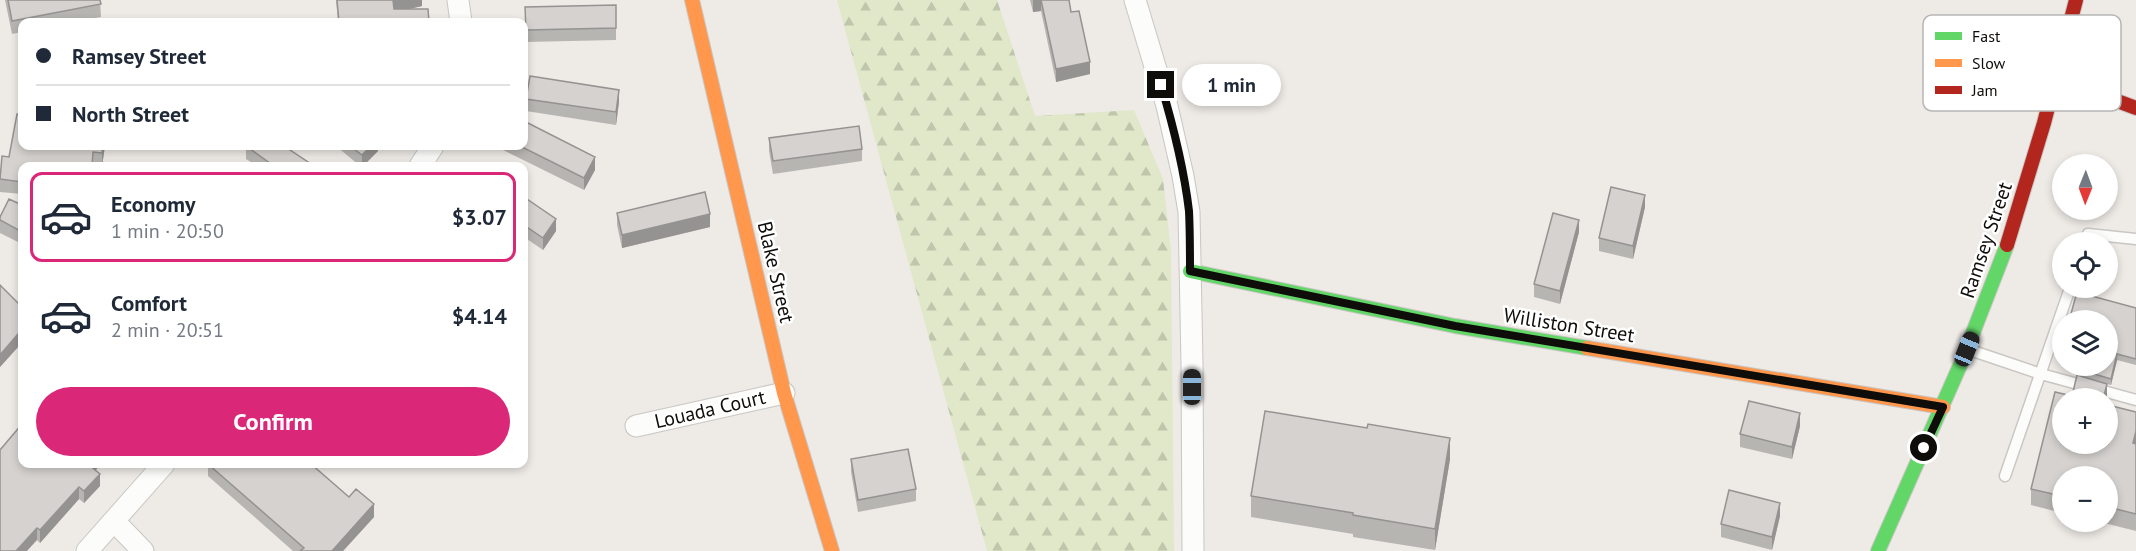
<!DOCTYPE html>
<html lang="en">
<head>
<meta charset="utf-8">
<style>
  :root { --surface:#fff; --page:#f2f2f3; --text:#1f2937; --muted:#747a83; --line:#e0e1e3; --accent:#db2777 }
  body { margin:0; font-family:"PT Sans",sans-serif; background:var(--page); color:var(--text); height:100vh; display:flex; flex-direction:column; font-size:22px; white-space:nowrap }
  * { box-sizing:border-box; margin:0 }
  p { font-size:20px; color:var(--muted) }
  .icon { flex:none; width:33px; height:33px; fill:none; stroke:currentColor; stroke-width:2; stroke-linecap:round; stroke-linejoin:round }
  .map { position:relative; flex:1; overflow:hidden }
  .side { position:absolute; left:18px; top:162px; width:510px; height:306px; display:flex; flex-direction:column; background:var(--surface); border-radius:12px; box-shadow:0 3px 9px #0003 }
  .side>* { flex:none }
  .guide { position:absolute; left:18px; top:18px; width:510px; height:132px; border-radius:12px; box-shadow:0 3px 9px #0003; display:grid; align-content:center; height:132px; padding:0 18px; background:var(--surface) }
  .needle { width:39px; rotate:181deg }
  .controls { position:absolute; left:2052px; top:154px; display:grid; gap:12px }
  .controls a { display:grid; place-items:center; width:66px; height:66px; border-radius:50%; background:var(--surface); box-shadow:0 3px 9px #0003; font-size:30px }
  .end { position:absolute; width:27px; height:27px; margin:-14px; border:8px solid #0f0d0a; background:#fff; box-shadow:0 0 0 3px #fff }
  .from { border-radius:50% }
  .bubble { position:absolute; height:42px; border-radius:21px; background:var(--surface); box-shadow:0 3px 9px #0003; font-size:20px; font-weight:700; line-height:42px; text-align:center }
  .car { position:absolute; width:18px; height:36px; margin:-18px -9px; border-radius:8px; box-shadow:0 0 4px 2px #0007; background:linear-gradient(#222 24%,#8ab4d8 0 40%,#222 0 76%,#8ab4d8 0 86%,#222 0) }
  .guide b { display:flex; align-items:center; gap:21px; height:57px; font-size:22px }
  .guide b+b { border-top:2px solid var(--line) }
  .guide i { width:15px; height:15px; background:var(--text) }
  ul { padding:10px 0 0; list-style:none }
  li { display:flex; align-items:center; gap:18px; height:90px; margin:0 12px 9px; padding:0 6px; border:3px solid transparent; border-radius:12px }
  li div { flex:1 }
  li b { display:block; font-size:22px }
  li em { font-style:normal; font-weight:700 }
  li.on { border-color:var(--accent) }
  li>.icon { width:54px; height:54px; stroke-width:1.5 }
  .cta { display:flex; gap:12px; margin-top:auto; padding:12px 18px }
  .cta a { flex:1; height:69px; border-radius:36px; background:var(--accent); color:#fff; font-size:24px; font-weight:700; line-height:69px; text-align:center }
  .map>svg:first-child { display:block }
  .forest { fill:url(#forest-firs) }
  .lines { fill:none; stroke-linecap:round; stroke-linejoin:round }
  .lane-casing { stroke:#c9c6c3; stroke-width:13 }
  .street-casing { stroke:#c9c6c3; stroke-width:23 }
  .fast-casing { stroke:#c9c6c3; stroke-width:16 }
  .slow-casing { stroke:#c9c6c3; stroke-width:16 }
  .jam-casing { stroke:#c9c6c3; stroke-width:16 }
  .lane { stroke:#fcfcfb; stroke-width:10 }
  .street { stroke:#fcfcfb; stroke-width:21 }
  .fast { stroke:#63d668; stroke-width:14 }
  .slow { stroke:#ff974d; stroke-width:14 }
  .jam { stroke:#b3261e; stroke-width:14 }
  .wall { fill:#b7b5b2 }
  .shaded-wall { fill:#959391 }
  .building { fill:#d5d2cf; stroke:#959391; stroke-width:1.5 }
  .route { stroke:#0f0d0a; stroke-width:8 }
  .labels { text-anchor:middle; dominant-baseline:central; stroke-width:5; stroke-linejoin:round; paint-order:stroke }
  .street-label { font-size:20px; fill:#0f0d0a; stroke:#fff }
  .key { fill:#fff; stroke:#b7b6b6; stroke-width:1.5 }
  .key-label { font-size:16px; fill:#0f0d0a }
</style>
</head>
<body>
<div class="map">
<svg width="2136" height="551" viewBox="0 0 2136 551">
  <defs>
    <pattern id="forest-firs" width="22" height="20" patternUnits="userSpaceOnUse" patternTransform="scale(1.5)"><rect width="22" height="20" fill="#e0e8c9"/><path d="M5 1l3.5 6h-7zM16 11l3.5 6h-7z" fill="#bfc6ab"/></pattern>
  </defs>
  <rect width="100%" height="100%" fill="#eeeae6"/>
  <path class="forest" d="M837,0H997L1035,116L1134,110L1163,179L1171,251L1174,551H987Z"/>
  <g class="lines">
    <g class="lane-casing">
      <path id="lane" d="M2085,243L2088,234L2136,239
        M1970,350L2041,374L2136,400
        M2005,476L2070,288"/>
    </g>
    <g class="street-casing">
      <path id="street" d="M458,0L461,22
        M1135,0L1167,106L1183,176L1189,212L1192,363L1193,551
        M420,166L433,146
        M636,426L784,393
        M114,521L143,551
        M87,551L164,464"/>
    </g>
    <g class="fast-casing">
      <path id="fast" d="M1190,271L1455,326L1587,348
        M1878,551L1962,361L2007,245"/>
    </g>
    <g class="slow-casing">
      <path id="slow" d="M692,0L784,393L832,551
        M1587,348L1943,407"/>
    </g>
    <g class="jam-casing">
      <path id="jam" d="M2058,79L2136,108
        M2007,245L2044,123L2076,0"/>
    </g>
    <use href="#lane" class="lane"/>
    <use href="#street" class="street"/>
    <use href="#fast" class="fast"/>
    <use href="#slow" class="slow"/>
    <use href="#jam" class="jam"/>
  </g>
  <path class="wall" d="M5,0H100L101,17L72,22H22V32L12,34Z
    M336,0H422V6L408,9L429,22H338Z
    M1030,0H1069L1071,12L1090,74L1056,82L1041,11L1033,12Z
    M616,5V40L526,42L525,7Z
    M526,99L619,102L616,125L526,111Z
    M769,138L862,149V161L773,174L769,151Z
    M105,146L102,166L93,164V166H22V194L0,192V176L9,157Z
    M246,146L314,166H257L246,159Z
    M336,146H378V151L363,166H360Z
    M503,146H524L595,170L584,190L503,150Z
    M524,197L556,231L543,250L524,237Z
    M22,205V244L0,233V217Z
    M1645,207L1633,259L1599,251V238Z
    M617,213L710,227L622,248L617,225Z
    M1579,232L1560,304L1534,297V284Z
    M0,285L22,307V351L18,347L0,367Z
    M2077,292L2136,308V365L2117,360L2111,385L2107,384V399H2062V444H2108V405L2136,412V531L2100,522H2108V477H2062V513L2031,505V489L2055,392L2072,396L2077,375L2081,376L2082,366H2108V321H2069Z
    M1800,426L1792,459L1740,447V434Z
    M851,459L916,489V501L858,512L851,472Z
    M1450,459L1435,550L1353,537V534L1251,517V496Z
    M22,464H101L96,470L100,486L84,503L79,499L40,543L37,540Z
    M208,464L349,497L374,517L343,551H293L208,476Z
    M1780,516L1772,550L1721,537V524Z"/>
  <path class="shaded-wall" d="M393,0H422V6L393,13Z
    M1033,0H1041V11L1033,12Z
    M1090,62V74L1056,82V69Z
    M619,90V102L616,125V112Z
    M103,146H105L102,166V153Z
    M371,146H378V151L363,166H362V155Z
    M595,157V170L584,190V178Z
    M1645,195V207L1633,259V246Z
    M710,214V227L622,248V235Z
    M556,219V231L543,250V238Z
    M1579,220V232L1560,304V291Z
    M18,334V347L0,367V355Z
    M2117,354V360L2111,385V379Z
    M2107,384V399H2103Z
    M1800,413V426L1792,459V447Z
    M2136,431V447L2133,443Z
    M1450,438V459L1435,550V529Z
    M90,464H101L89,477V465Z
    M100,474V486L84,503V491Z
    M79,487V499L40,543V530Z
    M1780,503V516L1772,550V537Z
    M374,504V517L343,551H332Z
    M37,528V540L27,551H16Z"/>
  <path class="building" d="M8,0H100L101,4L12,21Z
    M337,0H394H393L394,9H428L429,22H339Z
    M1041,0H1069L1071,12L1079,11L1090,62L1056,69Z
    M616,5V28L526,30L525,7Z
    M530,76L619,90L616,112L526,99Z
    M17,114L22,116V146H103L102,153L93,152L92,166H22V182L0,179L2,156L9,157Z
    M524,121L595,157L584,178L520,146H524Z
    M859,126L862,149L773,161L769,138Z
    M246,146H284L314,166H274Z
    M350,146H371L362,155Z
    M1611,187L1645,195L1633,246L1599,238Z
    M705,192L710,214L622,235L617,213Z
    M524,197L556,219L543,238L524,225Z
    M9,199L22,205V232L0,220V217Z
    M1553,213L1579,220L1560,291L1534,284Z
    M0,285L22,307V339L18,334L0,355Z
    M2077,292L2136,308V359L2117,354L2111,379L2081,370L2082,366H2108V321H2069Z
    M2077,375L2107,384L2103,399H2062V444H2108V405L2136,412V431L2133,443L2136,444V514L2108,507V477H2062V496L2031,489L2055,392L2072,396Z
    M1749,401L1800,413L1792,447L1740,434Z
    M1265,411L1367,428L1368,424L1450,438L1435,529L1353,515V513L1251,496Z
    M22,424V464H90L89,465L100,474L84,491L79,487L40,530L37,528L16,551H0V450Z
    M908,449L916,489L858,500L851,459Z
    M208,464H311L349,497L356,489L374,504L332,551H300L304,548Z
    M1729,490L1780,503L1772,537L1721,524Z"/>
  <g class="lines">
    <path class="route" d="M1161,85C1173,125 1184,169 1189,211C1190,231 1190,251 1190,271L1455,326L1943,407L1924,448"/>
  </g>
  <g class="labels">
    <g class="street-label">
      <text transform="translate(1986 240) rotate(-71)">Ramsey Street</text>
      <text transform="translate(776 272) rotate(77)">Blake Street</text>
      <text transform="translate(1569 325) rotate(9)">Williston Street</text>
      <text transform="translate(710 409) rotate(-13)">Louada Court</text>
    </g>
  </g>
  <rect x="1923" y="15" width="198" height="96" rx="9" class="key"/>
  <rect x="1935" y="32" width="27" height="8" fill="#63d668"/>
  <rect x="1935" y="59" width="27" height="8" fill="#ff974d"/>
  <rect x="1935" y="86" width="27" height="8" fill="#b3261e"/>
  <g class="key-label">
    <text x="1972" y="42">Fast</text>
    <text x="1972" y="69">Slow</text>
    <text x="1972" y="96">Jam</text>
  </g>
</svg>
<div class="controls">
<a><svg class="needle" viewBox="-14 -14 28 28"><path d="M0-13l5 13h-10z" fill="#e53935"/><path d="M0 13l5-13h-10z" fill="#747a83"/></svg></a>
<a><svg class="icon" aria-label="locate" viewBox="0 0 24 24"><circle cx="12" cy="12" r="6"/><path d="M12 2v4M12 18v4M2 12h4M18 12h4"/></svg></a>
<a><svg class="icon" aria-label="layers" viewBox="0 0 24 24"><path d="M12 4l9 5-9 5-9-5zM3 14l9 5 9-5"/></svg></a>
<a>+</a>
<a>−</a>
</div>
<i class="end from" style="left:1924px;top:448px"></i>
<i class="end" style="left:1161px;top:85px"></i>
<div class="bubble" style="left:1182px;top:64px;width:99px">1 min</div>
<i class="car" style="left:1967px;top:349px;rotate:22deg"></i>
<i class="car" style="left:1192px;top:387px;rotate:0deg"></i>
<div class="guide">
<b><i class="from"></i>Ramsey Street</b>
<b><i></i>North Street</b>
</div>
<section class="side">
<ul>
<li class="on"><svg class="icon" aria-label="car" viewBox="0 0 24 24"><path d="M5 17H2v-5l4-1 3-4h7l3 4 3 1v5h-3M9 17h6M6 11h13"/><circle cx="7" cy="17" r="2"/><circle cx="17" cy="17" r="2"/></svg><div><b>Economy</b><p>1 min · 20:50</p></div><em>$3.07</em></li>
<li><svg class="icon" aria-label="car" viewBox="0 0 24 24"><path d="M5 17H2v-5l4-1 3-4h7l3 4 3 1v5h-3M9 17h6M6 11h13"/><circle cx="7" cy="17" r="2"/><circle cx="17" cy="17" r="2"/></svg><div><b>Comfort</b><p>2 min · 20:51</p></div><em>$4.14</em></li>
</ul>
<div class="cta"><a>Confirm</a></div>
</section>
</div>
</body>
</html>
